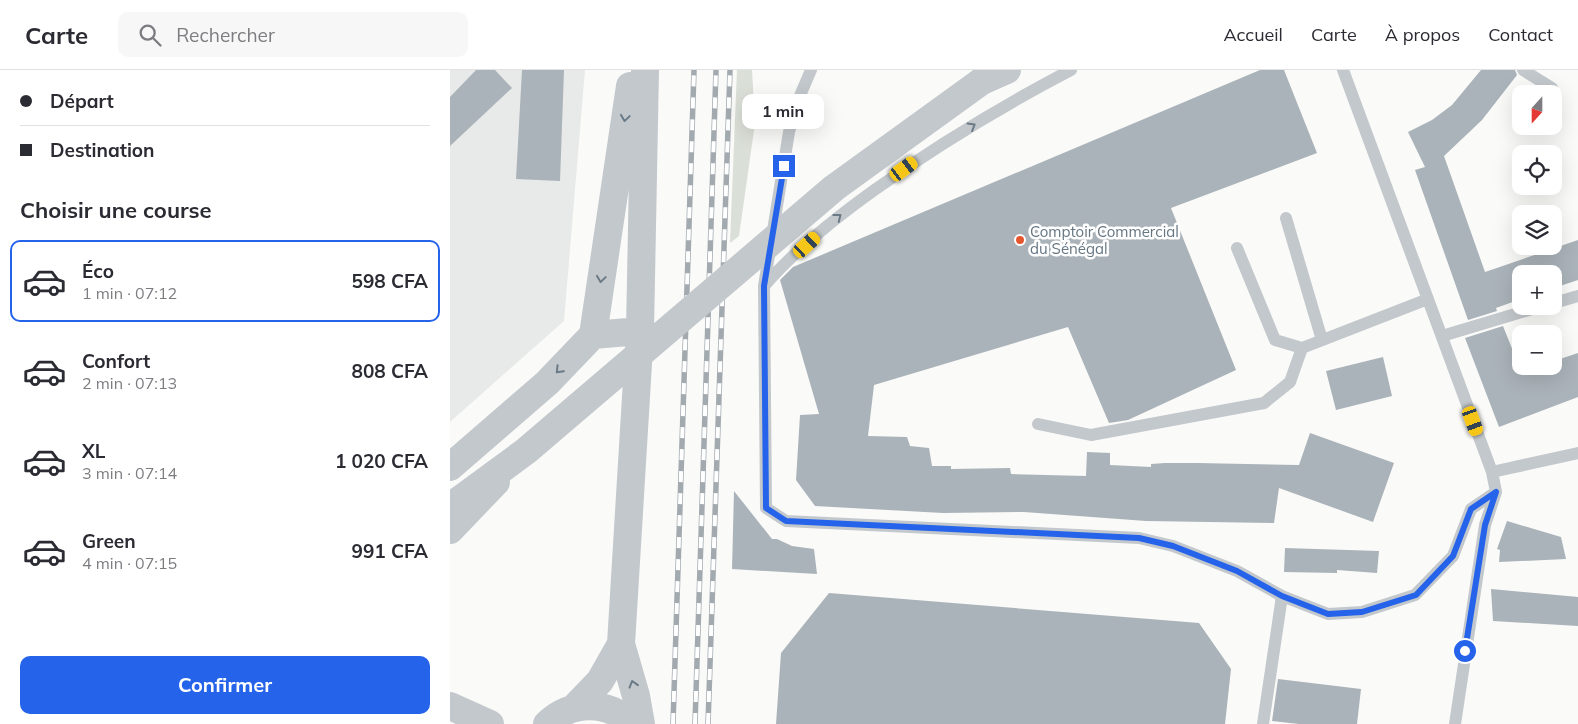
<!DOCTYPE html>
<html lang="fr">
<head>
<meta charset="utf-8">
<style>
  :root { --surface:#fff; --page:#f7f7f7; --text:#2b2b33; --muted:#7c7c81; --line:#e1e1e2; --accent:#2563eb }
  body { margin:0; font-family:Mulish,sans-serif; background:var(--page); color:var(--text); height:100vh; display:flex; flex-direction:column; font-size:19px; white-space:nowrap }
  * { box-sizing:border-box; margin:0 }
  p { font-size:16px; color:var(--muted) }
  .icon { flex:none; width:28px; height:28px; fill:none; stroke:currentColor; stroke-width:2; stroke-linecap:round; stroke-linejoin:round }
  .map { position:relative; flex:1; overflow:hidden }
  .drawer { display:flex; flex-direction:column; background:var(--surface); width:450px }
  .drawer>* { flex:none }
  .hud { display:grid; align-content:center; height:110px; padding:0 20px; background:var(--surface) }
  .needle { width:32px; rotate:201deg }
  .tools { position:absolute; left:1062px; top:15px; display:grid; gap:10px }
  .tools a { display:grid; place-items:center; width:50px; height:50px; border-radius:10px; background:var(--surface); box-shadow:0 5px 20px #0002; font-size:25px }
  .end { position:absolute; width:22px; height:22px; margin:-11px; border:6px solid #2563eb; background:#fff; box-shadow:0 0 0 2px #fff }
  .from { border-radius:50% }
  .bubble { position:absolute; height:35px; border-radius:10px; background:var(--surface); box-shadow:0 5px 20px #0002; font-size:16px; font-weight:700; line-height:35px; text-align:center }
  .car { position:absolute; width:15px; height:30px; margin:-15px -8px; border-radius:6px; box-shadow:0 0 4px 1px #0007; background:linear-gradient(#f5c518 24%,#345 0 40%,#f5c518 0 76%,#345 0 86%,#f5c518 0) }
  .hud b { display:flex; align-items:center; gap:18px; height:48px; font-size:19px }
  .hud b+b { border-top:1px solid var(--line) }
  .hud i { width:12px; height:12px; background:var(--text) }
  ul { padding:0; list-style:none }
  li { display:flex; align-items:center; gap:15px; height:82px; margin:0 10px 8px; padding:0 10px; border:2px solid transparent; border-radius:10px }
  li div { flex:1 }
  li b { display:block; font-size:19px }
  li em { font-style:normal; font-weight:700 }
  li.current { border-color:var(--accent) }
  li>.icon { width:45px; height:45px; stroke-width:1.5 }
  h2 { padding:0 20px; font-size:22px; line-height:60px }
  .primary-button { display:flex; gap:10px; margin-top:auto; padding:10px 20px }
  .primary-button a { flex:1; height:58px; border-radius:10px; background:var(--accent); color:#fff; font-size:20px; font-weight:700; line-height:58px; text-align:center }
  header { display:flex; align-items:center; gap:30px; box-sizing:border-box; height:70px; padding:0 25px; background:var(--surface); border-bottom:1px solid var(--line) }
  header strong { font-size:24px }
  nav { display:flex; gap:28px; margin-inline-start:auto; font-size:18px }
  .search { width:350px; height:45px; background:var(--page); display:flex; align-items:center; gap:12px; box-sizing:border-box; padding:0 18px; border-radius:10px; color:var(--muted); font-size:19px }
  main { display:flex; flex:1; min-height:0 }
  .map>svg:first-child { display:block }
  .built { fill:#e8e9e9 }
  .green { fill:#dadfd7 }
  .building { fill:#aab3b9 }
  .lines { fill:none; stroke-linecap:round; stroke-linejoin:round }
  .service { stroke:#c3c8cc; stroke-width:12 }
  .tertiary { stroke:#c3c8cc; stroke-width:28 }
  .rail-casing { stroke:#a2aab0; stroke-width:5.5 }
  .rail { stroke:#fff; stroke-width:4; stroke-dasharray:11; stroke-linecap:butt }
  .tertiary-bridge { stroke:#c3c8cc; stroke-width:28 }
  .oneway { stroke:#6a7a87 }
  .route { stroke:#2563eb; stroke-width:6 }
  .poi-dot { fill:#e4572e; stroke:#fff; stroke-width:2 }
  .labels { text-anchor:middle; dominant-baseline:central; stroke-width:5; stroke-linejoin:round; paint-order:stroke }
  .poi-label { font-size:15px; fill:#657683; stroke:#fff; text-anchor:start }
</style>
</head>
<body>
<header>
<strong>Carte</strong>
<div class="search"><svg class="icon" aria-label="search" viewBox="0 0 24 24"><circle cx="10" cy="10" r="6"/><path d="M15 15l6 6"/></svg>Rechercher</div>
<nav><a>Accueil</a><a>Carte</a><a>À propos</a><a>Contact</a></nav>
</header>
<main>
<section class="drawer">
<div class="hud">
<b><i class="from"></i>Départ</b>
<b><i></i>Destination</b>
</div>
<h2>Choisir une course</h2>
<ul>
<li class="current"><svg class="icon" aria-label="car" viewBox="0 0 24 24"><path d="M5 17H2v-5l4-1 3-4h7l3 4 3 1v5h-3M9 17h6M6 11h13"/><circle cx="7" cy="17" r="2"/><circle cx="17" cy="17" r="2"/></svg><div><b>Éco</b><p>1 min · 07:12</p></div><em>598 CFA</em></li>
<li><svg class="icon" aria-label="car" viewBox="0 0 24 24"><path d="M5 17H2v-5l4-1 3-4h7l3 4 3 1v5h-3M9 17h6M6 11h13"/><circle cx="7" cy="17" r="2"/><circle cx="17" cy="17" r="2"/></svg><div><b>Confort</b><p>2 min · 07:13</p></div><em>808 CFA</em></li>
<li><svg class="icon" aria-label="car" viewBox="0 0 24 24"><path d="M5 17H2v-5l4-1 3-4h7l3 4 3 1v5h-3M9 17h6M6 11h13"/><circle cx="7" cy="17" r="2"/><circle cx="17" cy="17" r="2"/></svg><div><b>XL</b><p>3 min · 07:14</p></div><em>1 020 CFA</em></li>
<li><svg class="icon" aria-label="car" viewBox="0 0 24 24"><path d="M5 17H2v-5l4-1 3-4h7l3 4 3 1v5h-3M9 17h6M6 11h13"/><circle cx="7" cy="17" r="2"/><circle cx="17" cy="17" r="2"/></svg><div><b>Green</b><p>4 min · 07:15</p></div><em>991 CFA</em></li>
</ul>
<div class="primary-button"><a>Confirmer</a></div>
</section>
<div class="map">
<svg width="1128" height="654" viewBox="0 0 1128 654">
  <rect width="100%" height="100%" fill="#fafaf8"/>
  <path class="built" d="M0,0H135L114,251L0,352Z"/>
  <path class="green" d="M287,0H302L305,53L289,166L280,173Z"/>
  <path class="building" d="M26,0H45L62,18L0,76V27Z
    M72,0H114L110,111L66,109Z
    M810,0H834L867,83L721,138L786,300L678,350L659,353L618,257L424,315L418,366L457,367L460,376L479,378L482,396H501V399L560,398L561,404L636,406L637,382L660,383V395L701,397V394L715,393H747L849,395L860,363L944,393L923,452L829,418L824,453L696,451L574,442L493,443L365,436L346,410L350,345L369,344L330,210L343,197Z
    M1031,0H1065L1067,5L1032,50L994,86L1035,202L1128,170V210L1104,218V204H1071V229L1046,238L1047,241L1018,250L965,100L975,97L958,62L982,50L1002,35Z
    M1053,256L1069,296H1104V291L1128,283V327L1049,357L1015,268Z
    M933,287L942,326L886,340L876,301Z
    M284,421L322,469H327L342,476L364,479L367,504L282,499Z
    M1057,451L1111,467L1116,489L1049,492L1050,480L1047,479Z
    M835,478L929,481L927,503L887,500V503L834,502Z
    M1041,519L1128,527V556L1043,551Z
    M379,523L749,553L781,599L775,654H326L331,583Z
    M828,609L911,619L907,654H849L822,651Z"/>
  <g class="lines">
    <path class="service" d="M361,0L349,28L339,62L314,216L316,438L336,451L689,468L723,476L787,501L832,526L878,544L912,542L965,525L1003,486L1021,439L1046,422
      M893,0L1042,402L1046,422L1035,455L1005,654
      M1073,0L1102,18
      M836,148L872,270
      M787,178L825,270L852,278L978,229
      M314,216C345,180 384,149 423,121C486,76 552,36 621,0
      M1104,233L1128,226
      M992,266L1092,236
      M588,354L641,365L814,333L840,312L852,278
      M1042,402L1128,383
      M813,654L832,526"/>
    <path class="tertiary" d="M532,11L557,0
      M143,265L190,261
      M0,397L97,313L143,265L180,16
      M0,460L46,412
      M0,636L40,654
      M124,638L150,611L171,574
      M97,654C121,631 157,630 182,654
      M191,654L186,626L171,574L190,261L195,0"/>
    <g class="rail-casing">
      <path id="rail" d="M223,654L244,0
        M245,654L266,0
        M258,654L280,0"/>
    </g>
    <use href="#rail" class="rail"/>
    <path class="tertiary-bridge" d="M0,437L76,381L384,118L532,11"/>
  </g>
  <defs><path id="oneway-chevron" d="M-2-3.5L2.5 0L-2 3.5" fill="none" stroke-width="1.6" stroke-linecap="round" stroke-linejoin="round" transform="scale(1.25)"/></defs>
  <g class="oneway">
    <use href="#oneway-chevron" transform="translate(175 48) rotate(98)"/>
    <use href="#oneway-chevron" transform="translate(522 56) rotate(-31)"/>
    <use href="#oneway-chevron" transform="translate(388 147) rotate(-38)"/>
    <use href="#oneway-chevron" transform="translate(151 209) rotate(98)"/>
    <use href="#oneway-chevron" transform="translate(109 300) rotate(134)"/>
    <use href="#oneway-chevron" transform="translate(183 614) rotate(-107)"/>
  </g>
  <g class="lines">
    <path class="route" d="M334,96L314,216L316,438L336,451L689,468L723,476L787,501L832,526L878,544L912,542L966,525L1003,486L1021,439L1046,422L1035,455L1015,581"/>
  </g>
  <circle class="poi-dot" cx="570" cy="170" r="5"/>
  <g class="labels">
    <g class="poi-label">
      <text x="580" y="161">Comptoir Commercial<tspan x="580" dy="17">du Sénégal</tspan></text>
    </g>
  </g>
</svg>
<div class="tools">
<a><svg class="needle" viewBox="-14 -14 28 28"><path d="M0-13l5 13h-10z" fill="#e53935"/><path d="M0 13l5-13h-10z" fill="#7c7c81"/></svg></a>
<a><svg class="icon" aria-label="locate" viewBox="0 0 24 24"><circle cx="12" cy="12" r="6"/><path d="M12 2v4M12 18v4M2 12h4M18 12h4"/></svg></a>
<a><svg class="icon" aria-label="layers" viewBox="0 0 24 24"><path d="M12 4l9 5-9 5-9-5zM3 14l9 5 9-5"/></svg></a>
<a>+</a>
<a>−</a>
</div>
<i class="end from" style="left:1015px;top:581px"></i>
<i class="end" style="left:334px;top:96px"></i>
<div class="bubble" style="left:292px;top:24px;width:82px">1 min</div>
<i class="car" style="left:454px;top:99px;rotate:54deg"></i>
<i class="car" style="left:357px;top:175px;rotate:48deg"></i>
<i class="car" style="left:1023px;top:351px;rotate:160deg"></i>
</div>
</main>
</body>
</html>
